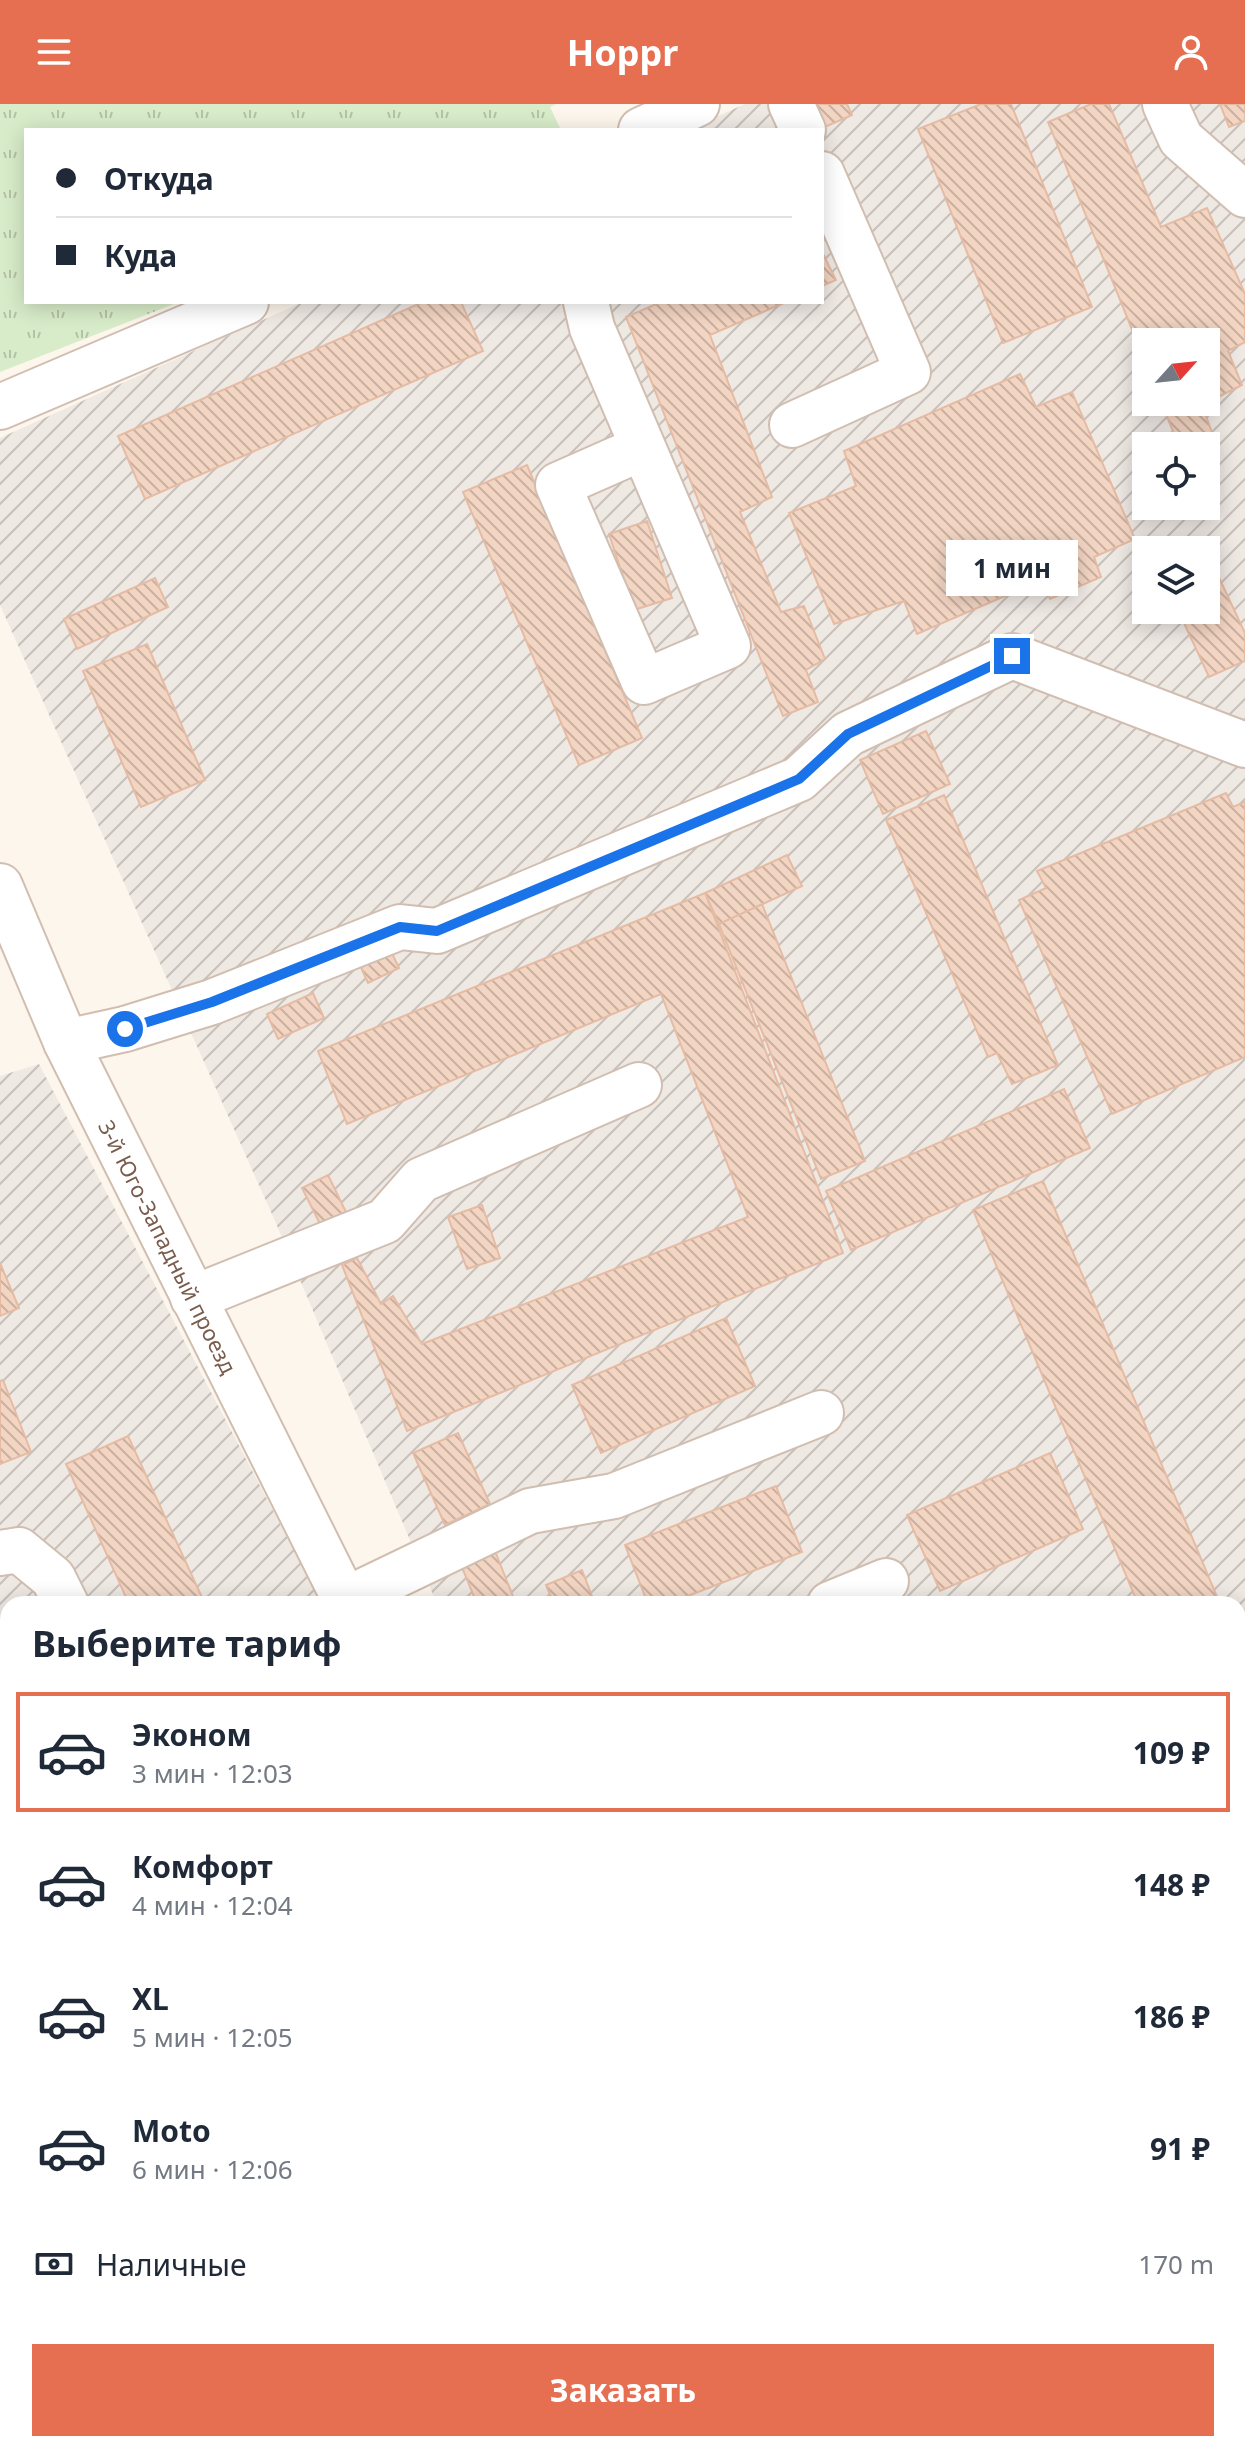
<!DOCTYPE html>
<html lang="ru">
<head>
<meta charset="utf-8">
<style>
  :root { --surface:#fff; --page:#f2f2f3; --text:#1f2937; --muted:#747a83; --line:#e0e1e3; --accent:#e76f51 }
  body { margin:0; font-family:"Noto Sans",sans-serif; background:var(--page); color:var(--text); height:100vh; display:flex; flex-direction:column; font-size:30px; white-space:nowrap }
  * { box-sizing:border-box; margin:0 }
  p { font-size:26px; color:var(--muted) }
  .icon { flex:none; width:44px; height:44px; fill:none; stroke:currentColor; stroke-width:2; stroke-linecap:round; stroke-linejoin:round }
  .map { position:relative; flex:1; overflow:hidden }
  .panel { position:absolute; left:0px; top:1492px; width:1246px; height:856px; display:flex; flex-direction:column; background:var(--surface); border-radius:24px 24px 0 0; box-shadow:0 4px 20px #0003 }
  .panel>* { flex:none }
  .top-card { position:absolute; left:24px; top:24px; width:800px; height:176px; border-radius:0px; box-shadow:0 4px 20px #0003; display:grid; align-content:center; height:176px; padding:0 32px; background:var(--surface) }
  .needle { width:52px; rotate:63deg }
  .tools { position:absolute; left:1132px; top:224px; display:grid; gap:16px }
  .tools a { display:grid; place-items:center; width:88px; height:88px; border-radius:0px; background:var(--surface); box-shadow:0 4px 20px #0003; font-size:40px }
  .end { position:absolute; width:36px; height:36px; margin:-18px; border:10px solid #1a73e8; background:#fff; box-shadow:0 0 0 4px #fff }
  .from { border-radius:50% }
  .bubble { position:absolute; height:56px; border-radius:0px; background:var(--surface); box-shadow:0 4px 20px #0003; font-size:26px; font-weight:700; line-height:56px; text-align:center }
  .top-card b { display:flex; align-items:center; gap:28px; height:76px; font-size:30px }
  .top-card b+b { border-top:2px solid var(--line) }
  .top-card i { width:20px; height:20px; background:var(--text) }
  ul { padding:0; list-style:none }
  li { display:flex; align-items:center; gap:24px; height:120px; margin:0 16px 12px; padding:0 16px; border:4px solid transparent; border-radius:0px }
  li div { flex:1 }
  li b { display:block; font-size:30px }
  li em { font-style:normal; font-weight:700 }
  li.current { border-color:var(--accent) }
  li>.icon { width:72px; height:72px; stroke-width:1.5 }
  h2 { padding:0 32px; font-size:36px; line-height:96px }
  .pay { display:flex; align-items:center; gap:20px; height:88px; padding:0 32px; font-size:30px }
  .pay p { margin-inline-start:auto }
  .action { display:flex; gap:16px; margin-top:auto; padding:16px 32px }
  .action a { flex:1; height:92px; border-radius:0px; background:var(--accent); color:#fff; font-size:32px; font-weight:700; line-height:92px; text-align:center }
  header { display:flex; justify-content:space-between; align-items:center; height:104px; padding:0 32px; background:var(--accent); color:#fff; font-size:36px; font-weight:700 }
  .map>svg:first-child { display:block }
  .industrial { fill:url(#industrial-furrows); fill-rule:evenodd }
  .grass { fill:url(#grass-tufts) }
  .building { fill:url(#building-back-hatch); stroke:#e6bba3; stroke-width:2 }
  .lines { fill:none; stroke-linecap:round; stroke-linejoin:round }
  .minor-casing { stroke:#d1beb0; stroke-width:48 }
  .minor { stroke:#fff; stroke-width:44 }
  .route { stroke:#1a73e8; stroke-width:10 }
  .labels { text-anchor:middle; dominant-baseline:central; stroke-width:8; stroke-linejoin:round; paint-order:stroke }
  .street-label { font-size:22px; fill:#7a5c4d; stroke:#fffaf3 }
</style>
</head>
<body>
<header><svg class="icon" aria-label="menu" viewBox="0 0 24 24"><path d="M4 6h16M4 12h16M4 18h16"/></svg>Hoppr<svg class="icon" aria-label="person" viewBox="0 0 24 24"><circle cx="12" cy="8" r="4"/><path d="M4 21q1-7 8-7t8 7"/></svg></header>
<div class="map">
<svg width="1245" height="2348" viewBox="0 0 1245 2348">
  <defs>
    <pattern id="industrial-furrows" width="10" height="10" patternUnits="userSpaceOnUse" patternTransform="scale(2)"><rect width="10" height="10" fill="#efe9e4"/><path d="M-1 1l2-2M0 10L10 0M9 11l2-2" fill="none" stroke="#c7c0bb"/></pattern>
    <pattern id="grass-tufts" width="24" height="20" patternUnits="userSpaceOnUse" patternTransform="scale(2)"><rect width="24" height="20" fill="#d8ecc9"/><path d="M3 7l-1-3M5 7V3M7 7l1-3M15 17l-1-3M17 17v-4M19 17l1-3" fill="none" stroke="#b4c2a5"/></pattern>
    <pattern id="building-back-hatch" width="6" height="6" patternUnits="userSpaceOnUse" patternTransform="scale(2)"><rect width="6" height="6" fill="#f3d5c3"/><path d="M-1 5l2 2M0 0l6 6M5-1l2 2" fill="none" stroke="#cab0a1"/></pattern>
  </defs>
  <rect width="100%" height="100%" fill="#fdf6ec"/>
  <path class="industrial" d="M745,0H1245V2348H794L791,2340H1238V1500H437L275,1117L0,501V334L303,198H822V26H687ZM1146,238H1206V298H1146ZM1146,342H1206V402H1146ZM1146,446H1206V506H1146Z
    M39,960L322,1500H8V1673L0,1677V972Z"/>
  <path class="grass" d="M0,0H556L550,3L561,26H26V198H179L0,268Z"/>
  <path class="building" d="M815,0H847L852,11L825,23Z
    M981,0H1011L1092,203L1003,239L918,25Z
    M1091,0H1109L1161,123L1207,104L1245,190V238L1228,247L1242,281L1202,301L1214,334L1195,342H1179L1161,298H1206V238H1146V260L1048,18Z
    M1220,0H1245V17L1229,23Z
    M822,148L836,176L822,182Z
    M423,198H461L483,247L145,395L118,332Z
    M661,198H786L710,231L772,393L740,408L781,508L804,502L825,555L806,566L818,598L783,612L626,213Z
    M1020,270L1036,303L1072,288L1135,435L1094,453L1101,473L1050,495L1042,476L917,530L904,497L834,520L789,409L856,382L844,347Z
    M527,361L642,634L579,661L463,388Z
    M647,417L672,494L634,506L609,430Z
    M1215,465L1245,529V557L1209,573L1178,506H1206V469Z
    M155,474L168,503L77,545L64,515Z
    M147,540L205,676L141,703L83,567Z
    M926,627L950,680L883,710L860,656Z
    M1226,689L1233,703L1245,698V953L1112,1010L1019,796L1046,784L1037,767Z
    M944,691L1058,961L1012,980L997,949L988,953L886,716Z
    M787,751L802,782L719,820L705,789Z
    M705,789L843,1149L407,1327L342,1161L357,1154L381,1200L393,1192L422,1240L748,1113L661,890L347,1020L318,947Z
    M762,800L865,1057L821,1075L719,820Z
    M390,845L399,864L368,879L359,859Z
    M313,889L324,914L278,935L267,910Z
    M1064,985L1090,1044L851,1146L826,1087Z
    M328,1071L346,1108L320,1120L302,1084Z
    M1043,1077L1220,1500H1138L973,1106Z
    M482,1101L500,1154L467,1165L448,1113Z
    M0,1159L19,1204L0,1212Z
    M726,1214L755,1282L601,1349L572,1281Z
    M3,1276L31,1348L0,1360V1277Z
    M458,1329L490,1400L445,1421L413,1349Z
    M128,1332L205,1500H129L66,1360Z
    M1050,1349L1083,1425L940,1487L907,1411Z
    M776,1382L802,1448L667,1500H648L625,1441Z
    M493,1442L516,1500H477L459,1456Z
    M582,1466L593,1495L580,1500H554L546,1481Z
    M1238,1542L1245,1559V1732L1238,1735Z
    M0,1562L8,1580V1652L0,1655Z
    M8,1673V1750L0,1753V1677Z
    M1245,1862V2184L1238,2187V1865Z"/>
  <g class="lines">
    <g class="minor-casing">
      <g id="minor">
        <path d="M791,0L803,26"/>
        <path d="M1165,0L1181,35L1245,91"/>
        <path d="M641,26L697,0"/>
        <path d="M586,198L592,224L728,542L644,578L558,381L642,344"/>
        <path d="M0,303L246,198"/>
        <path d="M792,321L908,268L822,70"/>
        <path id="s1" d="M0,782L66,938L347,1500"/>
        <path d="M66,938L125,925L212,898L400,823L437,827L799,675L848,630L1012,552L1245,641"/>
        <path d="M193,1194L385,1117L421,1076L639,981"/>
        <path d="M0,1449L19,1446L53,1474L66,1500"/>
        <path d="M345,1496L530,1407L614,1392L821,1309"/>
        <path d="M830,1500L886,1477"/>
        <path d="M0,1794L8,1791"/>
        <path d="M759,2340L764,2348"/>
      </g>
    </g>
    <use href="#minor" class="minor"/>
  </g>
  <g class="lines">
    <path class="route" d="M125,925L212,898L400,823L437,827L771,687L799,675L848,630L1012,552"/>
  </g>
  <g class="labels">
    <g class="street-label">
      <text stroke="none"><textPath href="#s1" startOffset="398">3-й Юго-Западный проезд</textPath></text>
    </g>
  </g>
</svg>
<div class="tools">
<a><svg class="needle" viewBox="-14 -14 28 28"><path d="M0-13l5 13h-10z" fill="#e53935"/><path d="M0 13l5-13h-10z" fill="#747a83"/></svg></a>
<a><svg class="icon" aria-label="locate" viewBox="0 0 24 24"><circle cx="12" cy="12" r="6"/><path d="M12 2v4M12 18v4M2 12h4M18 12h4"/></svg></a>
<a><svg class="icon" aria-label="layers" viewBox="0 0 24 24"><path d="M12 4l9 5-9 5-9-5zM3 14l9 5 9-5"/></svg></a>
</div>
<i class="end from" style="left:125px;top:925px"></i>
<i class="end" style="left:1012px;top:552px"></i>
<div class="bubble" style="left:946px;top:436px;width:132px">1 мин</div>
<div class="top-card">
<b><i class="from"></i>Откуда</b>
<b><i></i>Куда</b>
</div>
<section class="panel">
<h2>Выберите тариф</h2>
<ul>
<li class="current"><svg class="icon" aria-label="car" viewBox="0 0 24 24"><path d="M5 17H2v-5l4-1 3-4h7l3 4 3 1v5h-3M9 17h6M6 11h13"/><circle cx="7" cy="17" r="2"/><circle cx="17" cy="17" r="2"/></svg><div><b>Эконом</b><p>3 мин · 12:03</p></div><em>109 ₽</em></li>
<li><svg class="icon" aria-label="car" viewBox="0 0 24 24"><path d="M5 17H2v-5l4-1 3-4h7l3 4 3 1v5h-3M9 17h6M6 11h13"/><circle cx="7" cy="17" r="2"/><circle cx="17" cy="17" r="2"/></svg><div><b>Комфорт</b><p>4 мин · 12:04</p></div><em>148 ₽</em></li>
<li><svg class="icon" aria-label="car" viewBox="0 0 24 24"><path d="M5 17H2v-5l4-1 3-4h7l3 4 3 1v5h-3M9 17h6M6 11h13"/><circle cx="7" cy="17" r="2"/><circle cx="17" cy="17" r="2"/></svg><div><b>XL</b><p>5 мин · 12:05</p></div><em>186 ₽</em></li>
<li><svg class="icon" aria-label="car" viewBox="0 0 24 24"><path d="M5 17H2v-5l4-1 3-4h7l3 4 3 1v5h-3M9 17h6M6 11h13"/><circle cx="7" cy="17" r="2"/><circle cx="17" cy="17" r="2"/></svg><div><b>Moto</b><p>6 мин · 12:06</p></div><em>91 ₽</em></li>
</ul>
<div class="pay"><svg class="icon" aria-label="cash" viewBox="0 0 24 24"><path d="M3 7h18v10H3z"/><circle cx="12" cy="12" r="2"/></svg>Наличные<p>170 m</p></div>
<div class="action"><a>Заказать</a></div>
</section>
</div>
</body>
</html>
